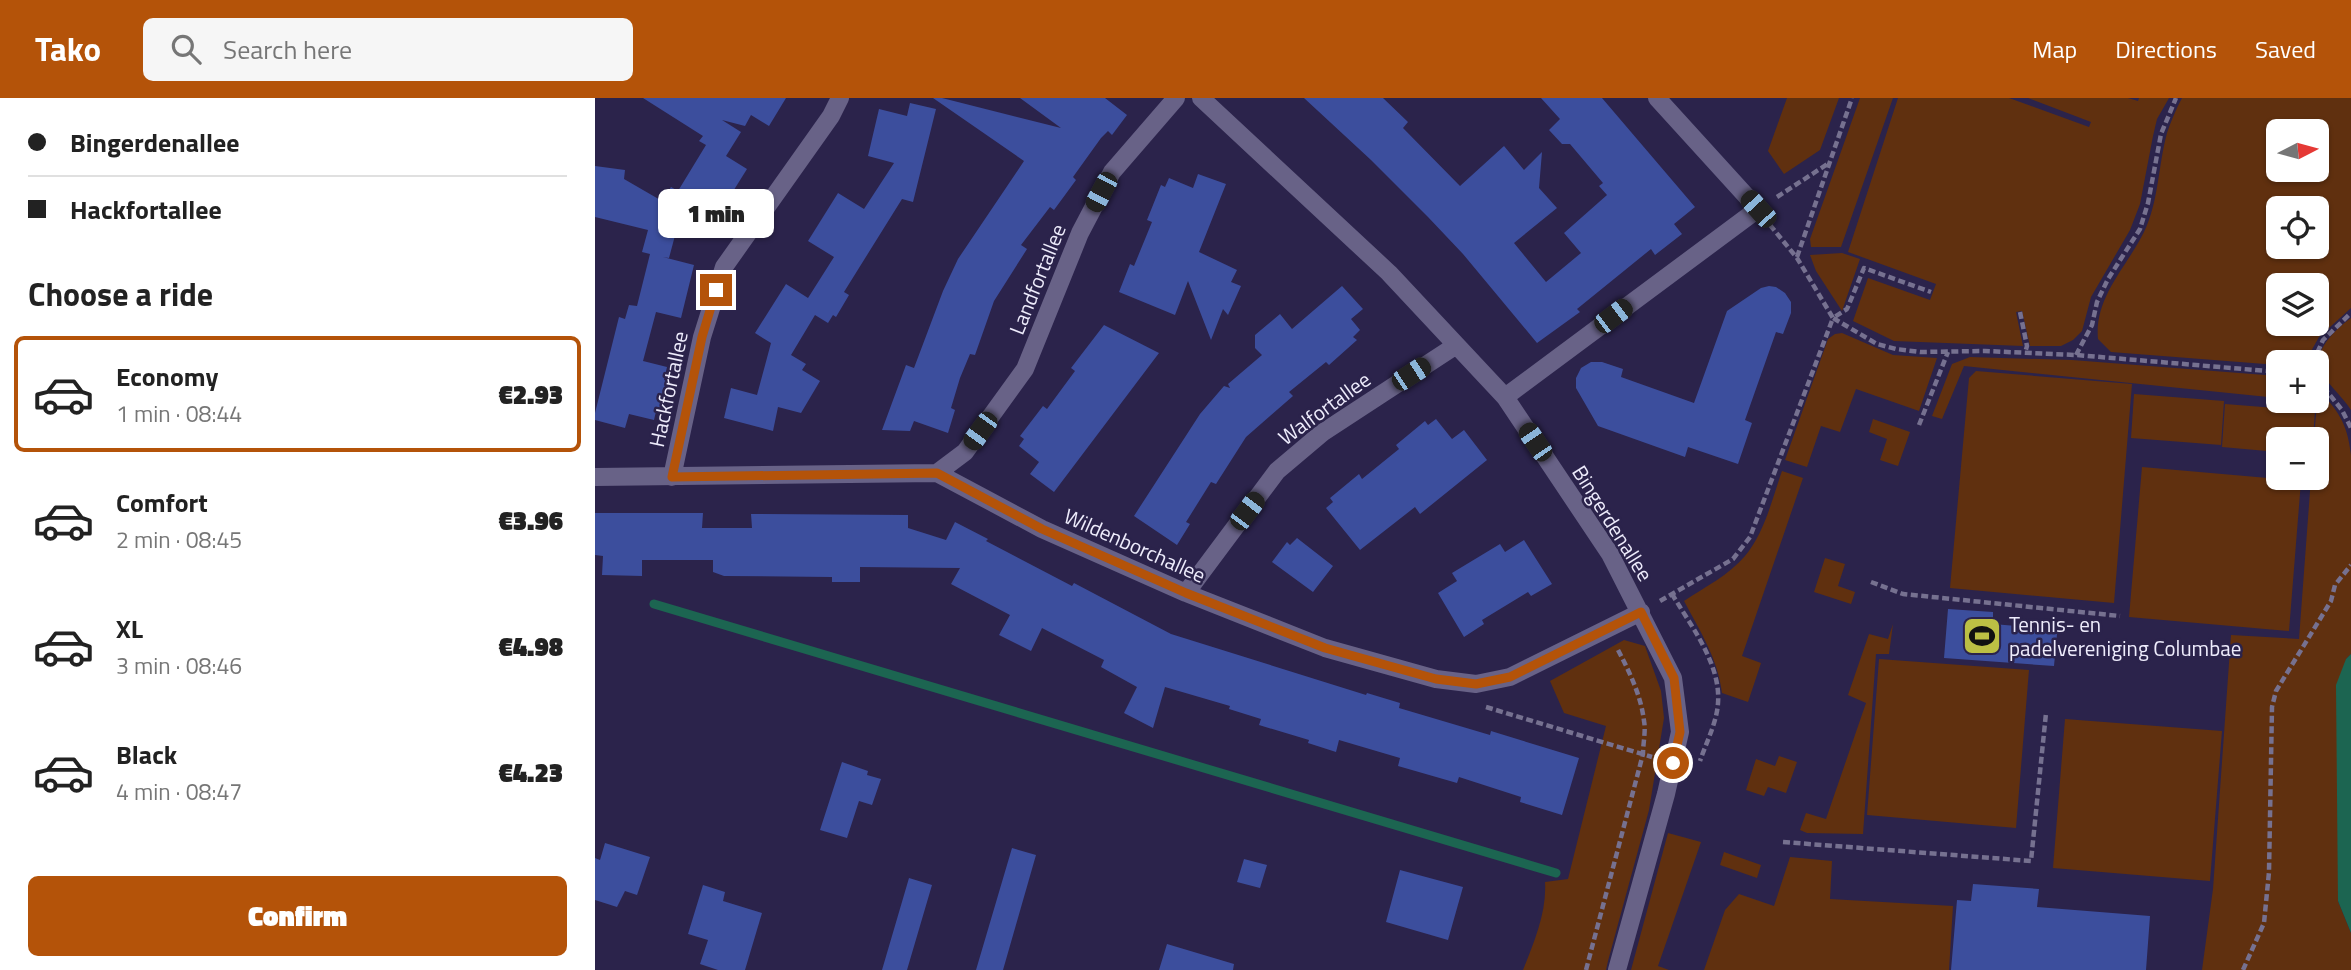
<!DOCTYPE html>
<html lang="en">
<head>
<meta charset="utf-8">
<style>
  :root { --surface:#fff; --page:#f6f6f6; --text:#222; --muted:#767676; --line:#e0e0e0; --accent:#b45309 }
  body { margin:0; font-family:"Titillium Web",sans-serif; background:var(--page); color:var(--text); height:100vh; display:flex; flex-direction:column; font-size:26px; white-space:nowrap }
  * { box-sizing:border-box; margin:0 }
  p { font-size:23px; color:var(--muted) }
  .icon { flex:none; width:38px; height:38px; fill:none; stroke:currentColor; stroke-width:2; stroke-linecap:round; stroke-linejoin:round }
  .map { position:relative; flex:1; overflow:hidden }
  .details { display:flex; flex-direction:column; background:var(--surface); width:595px }
  .details>* { flex:none }
  .banner { display:grid; align-content:center; height:154px; padding:0 28px; background:var(--surface) }
  .needle { width:46px; rotate:84deg }
  .controls { position:absolute; left:1671px; top:21px; display:grid; gap:14px }
  .controls a { display:grid; place-items:center; width:63px; height:63px; border-radius:10px; background:var(--surface); box-shadow:0 2px 5px #0004; font-size:35px }
  .end { position:absolute; width:32px; height:32px; margin:-16px; border:9px solid #b45309; background:#fff; box-shadow:0 0 0 4px #fff }
  .from { border-radius:50% }
  .bubble { position:absolute; height:49px; border-radius:10px; background:var(--surface); box-shadow:0 2px 5px #0004; font-size:23px; font-weight:800; line-height:49px; text-align:center }
  .car { position:absolute; width:21px; height:42px; margin:-21px -10px; border-radius:9px; box-shadow:0 0 5px 2px #0007; background:linear-gradient(#222 24%,#8ab4d8 0 40%,#222 0 76%,#8ab4d8 0 86%,#222 0) }
  .banner b { display:flex; align-items:center; gap:24px; height:66px; font-size:26px }
  .banner b+b { border-top:2px solid var(--line) }
  .banner i { width:18px; height:18px; background:var(--text) }
  ul { padding:0; list-style:none }
  li { display:flex; align-items:center; gap:21px; height:116px; margin:0 14px 10px; padding:0 14px; border:4px solid transparent; border-radius:10px }
  li div { flex:1 }
  li b { display:block; font-size:26px }
  li em { font-style:normal; font-weight:800 }
  li.selected { border-color:var(--accent) }
  li>.icon { width:63px; height:63px; stroke-width:1.5 }
  h2 { padding:0 28px; font-size:32px; line-height:84px }
  .action { display:flex; gap:14px; margin-top:auto; padding:14px 28px }
  .action a { flex:1; height:80px; border-radius:10px; background:var(--accent); color:#fff; font-size:28px; font-weight:800; line-height:80px; text-align:center }
  header { display:flex; align-items:center; gap:42px; box-sizing:border-box; height:98px; padding:0 35px; background:var(--accent); color:#fff }
  header strong { font-size:33px }
  nav { display:flex; gap:38px; margin-inline-start:auto; font-size:24px }
  .search { width:490px; height:63px; background:var(--page); display:flex; align-items:center; gap:18px; box-sizing:border-box; padding:0 24px; border-radius:10px; color:var(--muted); font-size:26px }
  main { display:flex; flex:1; min-height:0 }
  .map>svg:first-child { display:block }
  .green { fill:#60300f; fill-rule:evenodd }
  .water { fill:#1c6551 }
  .lines { fill:none; stroke-linecap:round; stroke-linejoin:round }
  .stream { stroke:#1c6551; stroke-width:9 }
  .building { fill:#3c4e9d }
  .path { stroke:#767190; stroke-width:4.5; stroke-dasharray:7 3.5; stroke-linecap:butt }
  .minor { stroke:#686287; stroke-width:18 }
  .route { stroke:#b45309; stroke-width:9 }
  .labels { text-anchor:middle; dominant-baseline:central; stroke-width:5; stroke-linejoin:round; paint-order:stroke }
  .street-label { font-size:21px; fill:#eeecfc; stroke:#2b234b }
  .poi-label { font-size:21px; fill:#eeecfc; stroke:#2b234b; text-anchor:start }
</style>
</head>
<body>
<header>
<strong>Tako</strong>
<div class="search"><svg class="icon" aria-label="search" viewBox="0 0 24 24"><circle cx="10" cy="10" r="6"/><path d="M15 15l6 6"/></svg>Search here</div>
<nav><a>Map</a><a>Directions</a><a>Saved</a></nav>
</header>
<main>
<section class="details">
<div class="banner">
<b><i class="from"></i>Bingerdenallee</b>
<b><i></i>Hackfortallee</b>
</div>
<h2>Choose a ride</h2>
<ul>
<li class="selected"><svg class="icon" aria-label="car" viewBox="0 0 24 24"><path d="M5 17H2v-5l4-1 3-4h7l3 4 3 1v5h-3M9 17h6M6 11h13"/><circle cx="7" cy="17" r="2"/><circle cx="17" cy="17" r="2"/></svg><div><b>Economy</b><p>1 min · 08:44</p></div><em>€2.93</em></li>
<li><svg class="icon" aria-label="car" viewBox="0 0 24 24"><path d="M5 17H2v-5l4-1 3-4h7l3 4 3 1v5h-3M9 17h6M6 11h13"/><circle cx="7" cy="17" r="2"/><circle cx="17" cy="17" r="2"/></svg><div><b>Comfort</b><p>2 min · 08:45</p></div><em>€3.96</em></li>
<li><svg class="icon" aria-label="car" viewBox="0 0 24 24"><path d="M5 17H2v-5l4-1 3-4h7l3 4 3 1v5h-3M9 17h6M6 11h13"/><circle cx="7" cy="17" r="2"/><circle cx="17" cy="17" r="2"/></svg><div><b>XL</b><p>3 min · 08:46</p></div><em>€4.98</em></li>
<li><svg class="icon" aria-label="car" viewBox="0 0 24 24"><path d="M5 17H2v-5l4-1 3-4h7l3 4 3 1v5h-3M9 17h6M6 11h13"/><circle cx="7" cy="17" r="2"/><circle cx="17" cy="17" r="2"/></svg><div><b>Black</b><p>4 min · 08:47</p></div><em>€4.23</em></li>
</ul>
<div class="action"><a>Confirm</a></div>
</section>
<div class="map">
<svg width="1756" height="872" viewBox="0 0 1756 872">
  <rect width="100%" height="100%" fill="#2b234b"/>
  <path class="green" d="M1192,0H1244L1225,52L1189,76L1173,53Z
    M1265,0H1298L1246,149H1216L1215,141Z
    M1303,0H1414L1494,29L1496,24L1433,0H1533L1543,3L1544,0H1574L1562,21L1558,38L1545,106L1535,132L1496,199L1487,233L1478,242L1466,248H1435L1427,213L1421,214L1428,248L1299,243L1258,223L1273,180L1335,202L1341,186L1253,154Z
    M1587,0H1756V210L1724,239L1710,264H1684L1683,267L1516,254L1503,241C1499,199 1532,169 1549,134C1564,103 1563,68 1572,35C1576,23 1581,11 1587,0ZM1684,33H1722V72H1684ZM1684,110H1722V149H1684ZM1684,187H1722V226H1684Z
    M1247,155L1265,161L1247,213L1221,173L1215,157Z
    M1756,220V312C1748,299 1730,284 1725,271C1718,252 1742,230 1756,220Z
    M1247,235L1298,257L1342,260L1324,313L1261,291L1245,334L1226,328L1212,369L1190,362L1233,241L1240,236Z
    M1375,259L1477,262L1683,278V300L1369,268L1347,321L1337,318L1357,266Z
    M1381,273L1537,286L1519,505L1355,490L1374,280Z
    M1722,289C1743,314 1752,323 1756,357V556L1751,561L1743,803L1756,835V872H1607L1618,791L1636,537L1704,541L1716,380H1722V341H1719L1722,304L1712,303H1722Z
    M1539,296L1629,303L1626,347L1536,340Z
    M1630,306L1720,313L1718,341H1684L1683,354L1627,349Z
    M1278,321L1315,334L1303,368L1285,362L1292,341L1274,334Z
    M1547,369L1706,383L1694,533L1534,519Z
    M1187,373L1208,380L1147,558L1166,565L1153,604L1127,595C1123,561 1105,533 1089,503C1110,489 1134,477 1150,458C1170,434 1177,401 1187,373Z
    M1230,460L1250,466L1243,488L1260,494L1256,506L1219,494Z
    M1298,526L1294,556H1281L1268,736L1212,735L1205,732L1211,715L1231,721L1271,605L1253,597L1274,536L1293,541Z
    M1029,542L1050,548L1066,593L1069,620L1054,712L1013,863L1011,872H928C939,844 952,814 950,784L973,781L1011,628L969,615L955,583Z
    M1284,561L1434,572L1421,730L1272,717Z
    M1470,621L1627,633L1615,783L1458,770Z
    M1184,658L1202,664L1191,695L1173,689L1169,698L1151,692L1161,661L1180,668Z
    M1073,735L1106,744L1063,868L1074,872H1036Z
    M1129,754L1166,767L1162,780L1125,767Z
    M1195,759L1237,763L1235,801L1358,808L1354,872H1109L1130,812L1144,796L1179,808Z"/>
  <path class="water" d="M1756,556V835L1743,803L1741,587L1751,561Z"/>
  <g class="lines">
    <path class="stream" d="M59,506L961,775"/>
  </g>
  <path class="building" d="M48,0H191L174,28L156,17L150,28L127,22L146,34L131,58L152,71L122,119L98,105L82,130L74,160L68,159L99,167L86,220L61,214L48,263L72,269L69,282L74,284L68,310L62,309L59,322L34,316L30,330L0,322V315L24,219L30,221L34,207L42,208L55,156L47,154L53,132L0,119V68L30,72L29,81L67,103L76,89L83,93L111,47L104,43L108,38Z
    M338,0H347L466,30L425,0H510L532,17L517,37L513,33L506,40L478,79L481,82L459,112L455,109L426,147L432,151L399,203L380,257L375,256L365,280L356,310L360,312L353,335L319,323L315,333L287,332L311,267L319,270L348,193L363,161L429,63Z
    M709,0H788L813,24L808,30L865,88L909,48L929,72L947,54L944,90L962,110L919,145L951,184L986,155L969,135L1012,97L1004,88L1008,85L975,46H967L954,32L965,21L946,0H1007L1100,109L1079,126L1087,136L1060,157L1056,151L982,211L985,214L942,245L868,156L833,119L776,62Z
    M315,5L341,11L318,104L307,101L249,194L254,197L241,219L238,217L233,225L220,217L196,257L211,266L207,272L225,283L206,315L183,309L178,333L129,320L136,290L162,297L176,245L160,235L191,186L213,200L239,159L213,143L243,95L269,111L299,65L273,58L284,11L312,18Z
    M603,76L631,86L604,154L642,172L636,184L646,188L633,217L628,211L616,242L593,183L580,217L524,194L535,166L539,168L557,124L552,122L566,87L570,89L574,80L598,90Z
    M747,188L768,211L756,221L765,232L758,239L762,242L734,267L731,264L694,294L698,298L651,339L621,386L616,384L591,424L595,426L582,447L539,418L605,316L629,288L635,290L633,286L667,257L660,250V237L685,216L697,231Z
    M1174,188L1181,189L1190,195L1196,204V215L1188,236L1181,234L1150,322L1157,325L1143,366L1093,349L1090,359L1003,328L981,290V280L986,270L996,264H1007L1028,271L1026,279L1099,305L1132,213L1166,190Z
    M509,227L564,255L459,394L435,376L444,364L424,348L429,341L425,338L448,308L452,311L480,273L476,270Z
    M841,321L857,341L869,332L892,362L825,416L820,409L765,452L731,410L738,404L735,400L764,376L767,381L804,351L801,347L830,323L833,327Z
    M0,415H108L107,430H157L156,416L313,417V430L351,442L360,424L393,441L391,443L477,488L479,485L576,536L771,597L772,595L805,605L804,610L895,637L896,633L984,660L967,717L925,704L926,699L864,679L862,685L803,668L805,660L744,642L741,654L713,645L714,642L664,627L666,621L634,611L635,608L570,589L558,630L529,615L542,589L506,569L509,562L447,530L436,553L404,537L415,517L356,486L365,470L265,469V484H237V479L129,478L118,474V462H47V478L7,477L8,458L0,457Z
    M702,440L738,468L718,494L677,464L692,444L695,447Z
    M929,442L957,486L936,498L933,494L887,522L889,526L869,539L843,495L862,483L857,475L905,446L910,454Z
    M1353,511L1398,514V526L1445,530L1444,535L1462,536L1459,568L1349,560Z
    M247,664L273,673L272,677L286,681L277,707L264,703L252,740L225,732Z
    M10,745L55,759L42,797L30,793L22,809L0,802V760L5,762Z
    M417,750L441,757L408,872H381Z
    M649,761L672,767L665,790L642,784Z
    M805,772L868,789L853,842L791,824Z
    M314,780L337,787L312,872H287Z
    M1378,786L1444,791L1442,809L1555,818L1551,872H1356L1362,802L1376,803Z
    M108,787L130,794L128,803L167,815L150,872H123L105,866L113,842L93,836Z
    M572,846L639,866L638,872H564Z"/>
  <g class="lines">
    <path class="path" d="M1182,99L1234,65
      M1175,127L1202,160L1238,220L1252,211L1269,170L1336,194
      M1202,159L1257,0
      M1425,214L1432,248L1430,255
      M1481,257L1497,227L1502,204L1513,181L1545,131L1553,105L1566,36L1581,0
      M1718,264L1728,242L1756,215
      M1722,281L1747,312L1756,330
      M1324,327L1353,254
      M1276,484L1308,496L1525,518
      M1077,496C1096,528 1126,566 1123,605C1122,624 1111,645 1105,663
      M1065,503L1138,461L1155,439L1238,220L1282,246L1301,251L1325,254L1390,253L1481,257L1684,274
      M891,609L1057,659
      M1188,744L1436,763L1451,615
      M991,872L1048,656C1048,645 1051,633 1049,623C1046,597 1034,573 1022,550
      M1648,872L1669,825L1674,774L1677,609L1681,593L1736,503L1740,487L1756,467"/>
    <path class="minor" d="M606,0L794,175L910,299L1015,456L1078,580L1085,634L1071,696L1022,872
      M910,299L1163,111L1062,0
      M342,375L370,354L430,271L485,135L517,74L581,0
      M0,379L342,375L447,431L591,495L730,550L841,581L881,586L915,579L1046,514
      M77,379L107,239L129,169L236,18L245,0
      M591,495L682,373L727,335L860,248"/>
  </g>
  <g class="lines">
    <path class="route" d="M121,192L107,239L77,379L342,375L447,431L591,495L730,550L841,581L881,586L915,579L1046,514L1079,580L1085,634L1078,665"/>
  </g>
  <defs>
    <g id="stadium-square" transform="scale(2.0125)"><rect x="-9" y="-9" width="18" height="18" rx="4" fill="#bcbf44" stroke="#2b234b"/><path d="M0-5a6.5 5 0 1 0 0 10a6.5 5 0 1 0 0-10ZM-3.5-1.8h7v3.6h-7Z" fill="#111"/></g>
  </defs>
  <g fill-rule="evenodd">
    <use href="#stadium-square" x="1387" y="538"/>
  </g>
  <g class="labels">
    <g class="street-label">
      <text transform="translate(442 181) rotate(-68)">Landfortallee</text>
      <text transform="translate(73 291) rotate(-78)">Hackfortallee</text>
      <text transform="translate(729 310) rotate(-36)">Walfortallee</text>
      <text transform="translate(1018 425) rotate(58)">Bingerdenallee</text>
      <text transform="translate(540 447) rotate(24)">Wildenborchallee</text>
    </g>
    <g class="poi-label">
      <text x="1414" y="526">Tennis- en<tspan x="1414" dy="24">padelvereniging Columbae</tspan></text>
    </g>
  </g>
</svg>
<div class="controls">
<a><svg class="needle" viewBox="-14 -14 28 28"><path d="M0-13l5 13h-10z" fill="#e53935"/><path d="M0 13l5-13h-10z" fill="#767676"/></svg></a>
<a><svg class="icon" aria-label="locate" viewBox="0 0 24 24"><circle cx="12" cy="12" r="6"/><path d="M12 2v4M12 18v4M2 12h4M18 12h4"/></svg></a>
<a><svg class="icon" aria-label="layers" viewBox="0 0 24 24"><path d="M12 4l9 5-9 5-9-5zM3 14l9 5 9-5"/></svg></a>
<a>+</a>
<a>−</a>
</div>
<i class="end from" style="left:1078px;top:665px"></i>
<i class="end" style="left:121px;top:192px"></i>
<div class="bubble" style="left:63px;top:91px;width:116px">1 min</div>
<i class="car" style="left:506px;top:94px;rotate:208deg"></i>
<i class="car" style="left:1163px;top:111px;rotate:318deg"></i>
<i class="car" style="left:1018px;top:218px;rotate:53deg"></i>
<i class="car" style="left:816px;top:276px;rotate:57deg"></i>
<i class="car" style="left:385px;top:333px;rotate:216deg"></i>
<i class="car" style="left:940px;top:344px;rotate:326deg"></i>
<i class="car" style="left:652px;top:413px;rotate:37deg"></i>
</div>
</main>
</body>
</html>
